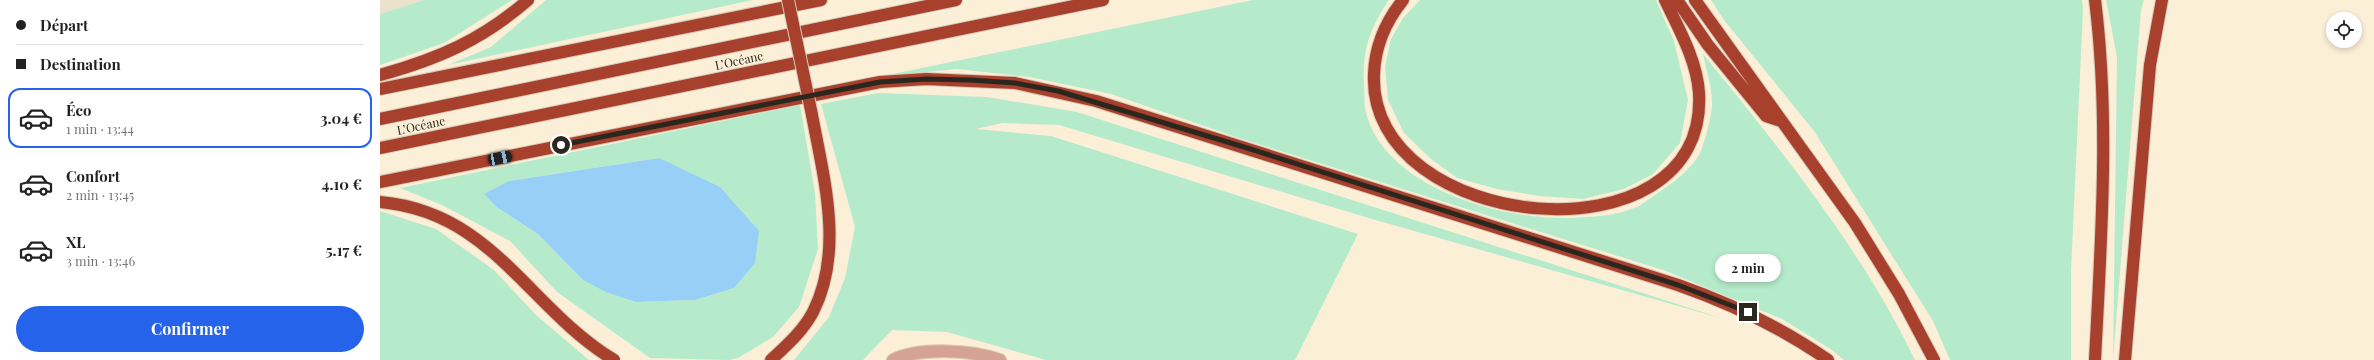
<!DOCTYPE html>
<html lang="fr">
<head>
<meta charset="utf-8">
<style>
  :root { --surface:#fff; --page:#f6f6f6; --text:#222; --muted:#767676; --line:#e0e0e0; --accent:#2563eb }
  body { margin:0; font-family:"Playfair Display",serif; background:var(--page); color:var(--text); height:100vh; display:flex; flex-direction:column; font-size:15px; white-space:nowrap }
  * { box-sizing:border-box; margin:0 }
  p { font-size:13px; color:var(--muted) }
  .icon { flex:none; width:22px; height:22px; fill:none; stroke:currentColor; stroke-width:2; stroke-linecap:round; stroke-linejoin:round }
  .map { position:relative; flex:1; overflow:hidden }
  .sheet { display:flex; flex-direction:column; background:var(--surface); width:380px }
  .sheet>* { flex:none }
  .guide { display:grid; align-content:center; height:88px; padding:0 16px; background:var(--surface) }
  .controls { position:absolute; left:1946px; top:12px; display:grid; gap:8px }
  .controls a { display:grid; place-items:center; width:36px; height:36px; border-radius:50%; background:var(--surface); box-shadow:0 2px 6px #0003; font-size:20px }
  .end { position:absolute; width:18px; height:18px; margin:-9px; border:5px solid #2b271e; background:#fff; box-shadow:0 0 0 2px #fff }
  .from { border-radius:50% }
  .bubble { position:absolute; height:28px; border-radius:14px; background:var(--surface); box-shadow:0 2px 6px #0003; font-size:13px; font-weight:700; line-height:28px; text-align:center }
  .car { position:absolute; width:12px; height:24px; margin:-12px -6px; border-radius:5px; box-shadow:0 0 3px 1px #0007; background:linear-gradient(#222 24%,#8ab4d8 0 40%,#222 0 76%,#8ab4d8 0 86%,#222 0) }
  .guide b { display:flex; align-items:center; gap:14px; height:38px; font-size:15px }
  .guide b+b { border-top:1px solid var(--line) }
  .guide i { width:10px; height:10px; background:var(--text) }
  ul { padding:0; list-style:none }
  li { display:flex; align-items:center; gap:12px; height:60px; margin:0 8px 6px; padding:0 8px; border:2px solid transparent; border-radius:12px }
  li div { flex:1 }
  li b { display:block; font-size:15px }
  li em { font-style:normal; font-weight:700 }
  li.current { border-color:var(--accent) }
  li>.icon { width:36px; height:36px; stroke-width:1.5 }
  .cta { display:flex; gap:8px; margin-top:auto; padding:8px 16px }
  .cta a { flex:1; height:46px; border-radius:24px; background:var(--accent); color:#fff; font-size:16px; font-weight:700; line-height:46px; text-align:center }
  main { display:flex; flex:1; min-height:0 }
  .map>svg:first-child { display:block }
  .industrial { fill:#ebe2cd }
  .green { fill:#b5ebcb; fill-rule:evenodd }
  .water { fill:#98cff7 }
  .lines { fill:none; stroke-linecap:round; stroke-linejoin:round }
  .street-casing { stroke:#d6cbb7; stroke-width:14 }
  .highway-casing { stroke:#d6cbb7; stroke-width:14 }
  .street { stroke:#d5a296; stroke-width:12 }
  .highway { stroke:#a7402d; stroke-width:12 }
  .highway-bridge-casing { stroke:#d6cbb7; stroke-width:14; stroke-linecap:butt }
  .highway-bridge { stroke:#a7402d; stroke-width:12 }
  .route { stroke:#2b271e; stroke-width:5 }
  .labels { text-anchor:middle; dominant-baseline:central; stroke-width:3; stroke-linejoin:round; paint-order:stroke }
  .street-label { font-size:12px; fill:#2b271e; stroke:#fcefd8 }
</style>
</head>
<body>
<main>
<section class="sheet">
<div class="guide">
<b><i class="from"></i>Départ</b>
<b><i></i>Destination</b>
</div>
<ul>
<li class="current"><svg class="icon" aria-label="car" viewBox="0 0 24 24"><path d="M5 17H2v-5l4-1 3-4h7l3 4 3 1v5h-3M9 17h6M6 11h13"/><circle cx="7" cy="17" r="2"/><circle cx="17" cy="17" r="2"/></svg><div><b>Éco</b><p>1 min · 13:44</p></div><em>3.04 €</em></li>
<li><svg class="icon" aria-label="car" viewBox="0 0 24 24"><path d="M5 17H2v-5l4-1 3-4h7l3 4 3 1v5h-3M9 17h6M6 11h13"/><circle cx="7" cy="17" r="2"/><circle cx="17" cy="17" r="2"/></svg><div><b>Confort</b><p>2 min · 13:45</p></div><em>4.10 €</em></li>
<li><svg class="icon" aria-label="car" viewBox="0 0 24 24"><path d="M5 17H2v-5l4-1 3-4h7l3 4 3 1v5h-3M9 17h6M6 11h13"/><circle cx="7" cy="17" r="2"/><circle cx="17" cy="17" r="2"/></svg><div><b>XL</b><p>3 min · 13:46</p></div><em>5.17 €</em></li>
</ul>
<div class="cta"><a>Confirmer</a></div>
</section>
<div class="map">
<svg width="1994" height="360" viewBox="0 0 1994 360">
  <rect width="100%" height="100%" fill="#fcefd8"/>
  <path class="industrial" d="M0,0H44L0,14Z"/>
  <path class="green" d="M44,0H132L64,43L0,65V14Z
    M166,0H373L68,65L111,47Z
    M873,0H1009C989,30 982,50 984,87C985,94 984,102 985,109C1002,187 1120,220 1189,218C1212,217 1238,216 1259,206C1267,201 1275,195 1282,190C1296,181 1317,164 1322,148C1326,136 1331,119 1332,106C1333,90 1326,70 1323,54C1401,150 1481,248 1535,360H1464L1452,350L1402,319L1286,271L862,139L731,94L649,77L577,69L503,76Z
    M1040,0H1276L1294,41L1308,100L1300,143L1273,174L1244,189L1203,199L1159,196L1117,189L1077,178L1051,159L1024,133L1008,100L1005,67L1011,39L1023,18Z
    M1331,0H1702L1703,10L1691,271V360H1570L1553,321L1434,131L1344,20Z
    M1726,0H1764L1761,10L1733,360L1737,57Z
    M498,93L607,97L697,112L1344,319L992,219L679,125L622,123L596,129L671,136L978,234L915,360H666L567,332L512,330L483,360H414L449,317L465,278L475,227L441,104Z
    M420,105L435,193L438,249L419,307L393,337L358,358L349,360L270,358L177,292L130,241L62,205L20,188ZM279,158L354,288L315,300L256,302L203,280L158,234L118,208L129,181Z
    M0,211L56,229L114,270L157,316L209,360H0Z"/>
  <path class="water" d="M279,158L340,187L379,231L375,263L354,288L315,300L256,302L226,292L203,280L158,234L118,208L104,194L129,181Z"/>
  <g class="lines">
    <g class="street-casing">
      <path id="street" d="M513,360C539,347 593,350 620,360"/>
    </g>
    <g class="highway-casing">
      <path id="highway" d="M1023,0C1006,21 995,47 994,74C987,233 1329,267 1319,93C1317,61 1299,29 1285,0
        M1297,0L1328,45L1386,116L1401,121
        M1315,0L1475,223L1519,294L1554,360
        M1715,0C1730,119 1721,241 1715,360
        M0,75C58,59 102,40 148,0
        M0,89L441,0
        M0,119L576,0
        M0,148L723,0
        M0,182L500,82L546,79L635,83L716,101L1298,285C1352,304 1401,327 1448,360
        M0,202C113,212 148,308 234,360
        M391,360C407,345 423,331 433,312C464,251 444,179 432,115
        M1745,360L1770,65L1782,0"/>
    </g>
    <use href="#street" class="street"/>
    <use href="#highway" class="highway"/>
    <g class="highway-bridge-casing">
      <path id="highway-bridge" d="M408,0L432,115"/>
    </g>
    <use href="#highway-bridge" class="highway-bridge"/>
  </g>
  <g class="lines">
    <path class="route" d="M181,145L500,82L546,79L590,80L635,83L678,91L864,147L1298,285L1368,312"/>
  </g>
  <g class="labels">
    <g class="street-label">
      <text transform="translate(359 60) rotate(-12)">L’Océane</text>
      <text transform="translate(41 125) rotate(-12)">L’Océane</text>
    </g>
  </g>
</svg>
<div class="controls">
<a><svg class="icon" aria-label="locate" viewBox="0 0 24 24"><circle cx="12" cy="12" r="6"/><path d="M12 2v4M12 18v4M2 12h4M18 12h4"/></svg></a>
</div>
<i class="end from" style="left:181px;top:145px"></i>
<i class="end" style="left:1368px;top:312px"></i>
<div class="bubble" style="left:1335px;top:254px;width:66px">2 min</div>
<i class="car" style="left:120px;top:158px;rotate:79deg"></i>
</div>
</main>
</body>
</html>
